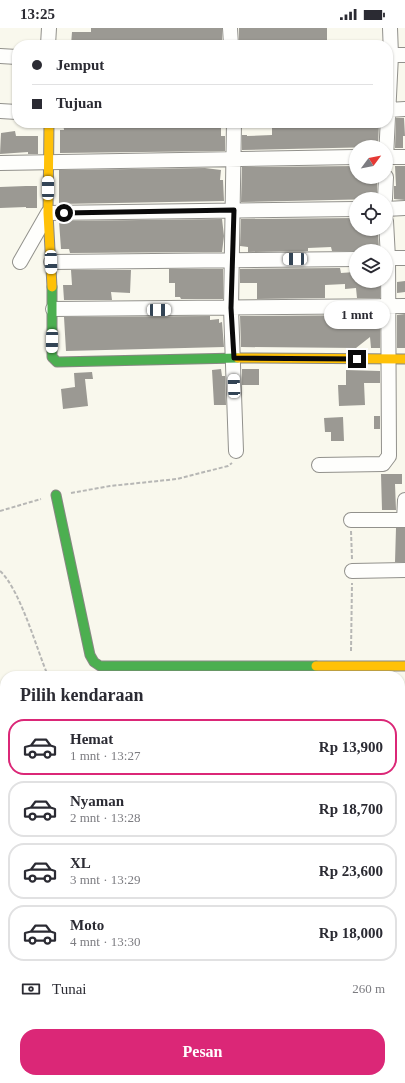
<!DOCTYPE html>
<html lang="id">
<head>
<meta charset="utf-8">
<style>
  :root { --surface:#fff; --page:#f2f2f3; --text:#2b2b33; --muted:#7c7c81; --line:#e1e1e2; --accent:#db2777 }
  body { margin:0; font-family:"Times New Roman",serif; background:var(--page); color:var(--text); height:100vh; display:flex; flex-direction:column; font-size:15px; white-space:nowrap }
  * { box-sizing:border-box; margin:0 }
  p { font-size:13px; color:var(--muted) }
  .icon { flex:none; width:22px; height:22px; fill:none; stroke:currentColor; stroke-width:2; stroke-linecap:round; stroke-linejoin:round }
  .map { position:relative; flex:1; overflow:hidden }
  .drawer { position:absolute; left:0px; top:643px; width:405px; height:412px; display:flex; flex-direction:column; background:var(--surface); border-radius:16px 16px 0 0; box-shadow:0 1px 3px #0004 }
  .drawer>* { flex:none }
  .hud { position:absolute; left:12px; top:12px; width:381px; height:88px; border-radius:16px; box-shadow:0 1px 3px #0004; display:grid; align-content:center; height:88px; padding:0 20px; background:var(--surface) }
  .needle { width:26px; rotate:58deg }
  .fabs { position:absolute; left:349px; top:112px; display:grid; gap:8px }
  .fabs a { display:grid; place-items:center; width:44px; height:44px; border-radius:50%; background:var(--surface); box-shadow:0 1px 3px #0004; font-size:20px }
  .end { position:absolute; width:18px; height:18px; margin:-9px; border:5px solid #0a0a0a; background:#fff; box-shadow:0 0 0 2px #fff }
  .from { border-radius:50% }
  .bubble { position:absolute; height:28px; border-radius:14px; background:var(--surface); box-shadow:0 1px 3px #0004; font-size:13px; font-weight:600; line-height:28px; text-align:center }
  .car { position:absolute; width:12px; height:24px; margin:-12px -6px; border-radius:5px; box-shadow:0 0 3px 1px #0007; background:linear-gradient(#fff 24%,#345 0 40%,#fff 0 76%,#345 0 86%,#fff 0) }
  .hud b { display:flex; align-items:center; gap:14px; height:38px; font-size:15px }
  .hud b+b { border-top:1px solid var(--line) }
  .hud i { width:10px; height:10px; background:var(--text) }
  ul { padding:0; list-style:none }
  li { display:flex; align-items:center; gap:12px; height:56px; margin:0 8px 6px; padding:0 12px; border:2px solid var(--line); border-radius:16px }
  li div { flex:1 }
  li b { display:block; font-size:15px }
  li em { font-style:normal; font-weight:600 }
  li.current { border-color:var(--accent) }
  li>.icon { width:36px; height:36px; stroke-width:1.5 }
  h2 { padding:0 20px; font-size:18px; line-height:48px }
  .pay { display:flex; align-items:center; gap:10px; height:44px; padding:0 20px; font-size:15px }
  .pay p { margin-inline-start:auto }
  .cta { display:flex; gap:8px; margin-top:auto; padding:8px 20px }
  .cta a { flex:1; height:46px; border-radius:16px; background:var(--accent); color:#fff; font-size:16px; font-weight:600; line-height:46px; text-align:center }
  .status { display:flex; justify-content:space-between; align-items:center; height:28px; padding:0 20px; background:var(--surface); direction:ltr }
  .status svg { height:11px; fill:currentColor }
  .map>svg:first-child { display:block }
  .building { fill:#9b9993 }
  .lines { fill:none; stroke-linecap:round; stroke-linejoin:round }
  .street-casing { stroke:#92918c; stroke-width:16 }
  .fast-casing { stroke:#888883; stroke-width:11 }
  .slow-casing { stroke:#888883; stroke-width:11 }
  .path { stroke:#b7b7b5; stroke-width:2; stroke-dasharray:4 2; stroke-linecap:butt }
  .street { stroke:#fefefc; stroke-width:14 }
  .fast { stroke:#4caf50; stroke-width:9 }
  .slow { stroke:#ffc107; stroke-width:9 }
  .route { stroke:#0a0a0a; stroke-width:5 }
</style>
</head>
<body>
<div class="status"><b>13:25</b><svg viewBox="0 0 49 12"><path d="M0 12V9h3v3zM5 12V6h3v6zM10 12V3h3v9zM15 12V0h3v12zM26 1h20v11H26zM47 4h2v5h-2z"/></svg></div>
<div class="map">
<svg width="405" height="1055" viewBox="0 0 405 1055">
  <rect width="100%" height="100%" fill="#f9f8ed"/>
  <path class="building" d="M91,0H222V17H71L72,4H91Z
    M239,0H327V17H239Z
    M396,90H404L405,108H403V120H395Z
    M63,95H221V108H225V123L60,125V102H64Z
    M281,95H379L378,119L242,122V107H247V108L272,107V97H281Z
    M15,103L16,108H38V126H28V124L0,126L1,105Z
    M356,138V149H377V171L241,174L242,139Z
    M395,138H405V172L394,171V158H396Z
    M205,140L221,142L220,152H223L224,173L59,176V142Z
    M26,158H37V180H26V179L0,180V159Z
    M356,190V201H369L370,206H378L379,220L377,223H332L331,219L308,220V223L248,224V219L240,218L241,191Z
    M222,191L224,208L222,224L70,225L69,221H61L59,193Z
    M340,240L341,245L355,244L356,253H380V270H357L356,260L345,261V256L325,257V270L257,271V255H240V241Z
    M169,241H223V271H181L180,269H175V255H169Z
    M71,242H131L130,265L111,264L112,272H64L63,257H72Z
    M405,253V264L397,265V254Z
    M405,286V320H397V287Z
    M370,287V289H380V320H371L370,309L356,320L241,319L240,288Z
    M210,288V292L219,291V295L222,294L224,319L66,323L64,289Z
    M221,341L222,348H225L226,377H214L212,342Z
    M242,341H259V357H242Z
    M346,342L380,343V355H364L365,377L339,378L338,357H346Z
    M92,344L93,351H85L88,378L63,381L61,361L75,359L74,345Z
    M374,388H380V401H374Z
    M343,389L344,413H331V404H325L324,390Z
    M381,446H402V456H395L396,482H382Z
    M396,500H405V534H395Z"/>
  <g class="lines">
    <g class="street-casing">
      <path id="street" d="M230,0L231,17
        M48,17L49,0
        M388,27H405
        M0,28L17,29
        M388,82L405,81
        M0,83L17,84
        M234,95L231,280L236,423
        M386,129H405
        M386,130L391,27L390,0
        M0,135L356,129
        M385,171L386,149
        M386,181L405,180
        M386,230H405
        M20,234L48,185L356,181
        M51,234L356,231
        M53,281L405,278
        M319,437L383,436L389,428L388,230L386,193
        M351,492H405
        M404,492L405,472
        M352,543L405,542
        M0,793L5,792
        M0,929L5,933
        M151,1050L157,1055
        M250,1050L251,1055"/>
    </g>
    <g class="fast-casing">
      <path id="fast" d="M52,259V329L57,334L238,330
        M56,467L90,627L94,634L100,638H316"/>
    </g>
    <g class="slow-casing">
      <path id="slow" d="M49,95L48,185L52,259
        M238,330L405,331
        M316,638H405"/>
    </g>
    <path class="path" d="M71,465L110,458L177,451L228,438L232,435
      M0,483L41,471
      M351,503L352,531
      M0,543C20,561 37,622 48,648
      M351,623L352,555"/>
    <use href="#street" class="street"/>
    <use href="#fast" class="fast"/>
    <use href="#slow" class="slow"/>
  </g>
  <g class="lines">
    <path class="route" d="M64,185L234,182L231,280L234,330L357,331"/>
  </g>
</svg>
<div class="fabs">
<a><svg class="needle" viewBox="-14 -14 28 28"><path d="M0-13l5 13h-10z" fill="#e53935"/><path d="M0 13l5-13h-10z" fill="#7c7c81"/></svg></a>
<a><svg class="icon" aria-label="locate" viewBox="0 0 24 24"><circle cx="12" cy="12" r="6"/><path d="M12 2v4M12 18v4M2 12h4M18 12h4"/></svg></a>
<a><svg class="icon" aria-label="layers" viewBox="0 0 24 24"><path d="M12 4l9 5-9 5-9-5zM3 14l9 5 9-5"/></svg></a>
</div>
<i class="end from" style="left:64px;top:185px"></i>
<i class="end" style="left:357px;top:331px"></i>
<div class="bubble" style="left:324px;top:273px;width:66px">1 mnt</div>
<i class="car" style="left:48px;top:160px;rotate:0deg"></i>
<i class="car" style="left:295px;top:231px;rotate:269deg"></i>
<i class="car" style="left:51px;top:234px;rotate:178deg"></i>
<i class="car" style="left:159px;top:282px;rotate:90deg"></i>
<i class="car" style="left:52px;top:313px;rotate:181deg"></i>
<i class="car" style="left:234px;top:358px;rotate:358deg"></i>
<div class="hud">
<b><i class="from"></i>Jemput</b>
<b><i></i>Tujuan</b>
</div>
<section class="drawer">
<h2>Pilih kendaraan</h2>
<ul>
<li class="current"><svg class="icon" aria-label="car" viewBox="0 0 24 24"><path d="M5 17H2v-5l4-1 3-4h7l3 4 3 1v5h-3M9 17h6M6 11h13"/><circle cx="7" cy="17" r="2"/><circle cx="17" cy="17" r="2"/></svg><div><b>Hemat</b><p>1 mnt · 13:27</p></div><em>Rp 13,900</em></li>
<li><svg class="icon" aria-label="car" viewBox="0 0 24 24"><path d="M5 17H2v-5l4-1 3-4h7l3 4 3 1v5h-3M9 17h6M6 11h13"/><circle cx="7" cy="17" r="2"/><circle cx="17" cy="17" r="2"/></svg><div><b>Nyaman</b><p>2 mnt · 13:28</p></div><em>Rp 18,700</em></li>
<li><svg class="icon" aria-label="car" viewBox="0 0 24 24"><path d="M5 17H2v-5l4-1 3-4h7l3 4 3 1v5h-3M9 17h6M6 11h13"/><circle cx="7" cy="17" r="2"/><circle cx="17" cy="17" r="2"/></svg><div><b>XL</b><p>3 mnt · 13:29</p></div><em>Rp 23,600</em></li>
<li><svg class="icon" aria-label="car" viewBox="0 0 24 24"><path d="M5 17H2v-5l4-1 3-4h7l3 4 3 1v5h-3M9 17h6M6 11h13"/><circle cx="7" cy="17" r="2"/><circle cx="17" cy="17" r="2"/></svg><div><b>Moto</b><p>4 mnt · 13:30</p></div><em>Rp 18,000</em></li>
</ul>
<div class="pay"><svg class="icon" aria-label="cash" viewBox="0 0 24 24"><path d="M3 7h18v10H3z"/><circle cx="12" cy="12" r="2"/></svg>Tunai<p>260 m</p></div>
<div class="cta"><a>Pesan</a></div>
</section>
</div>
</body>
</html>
